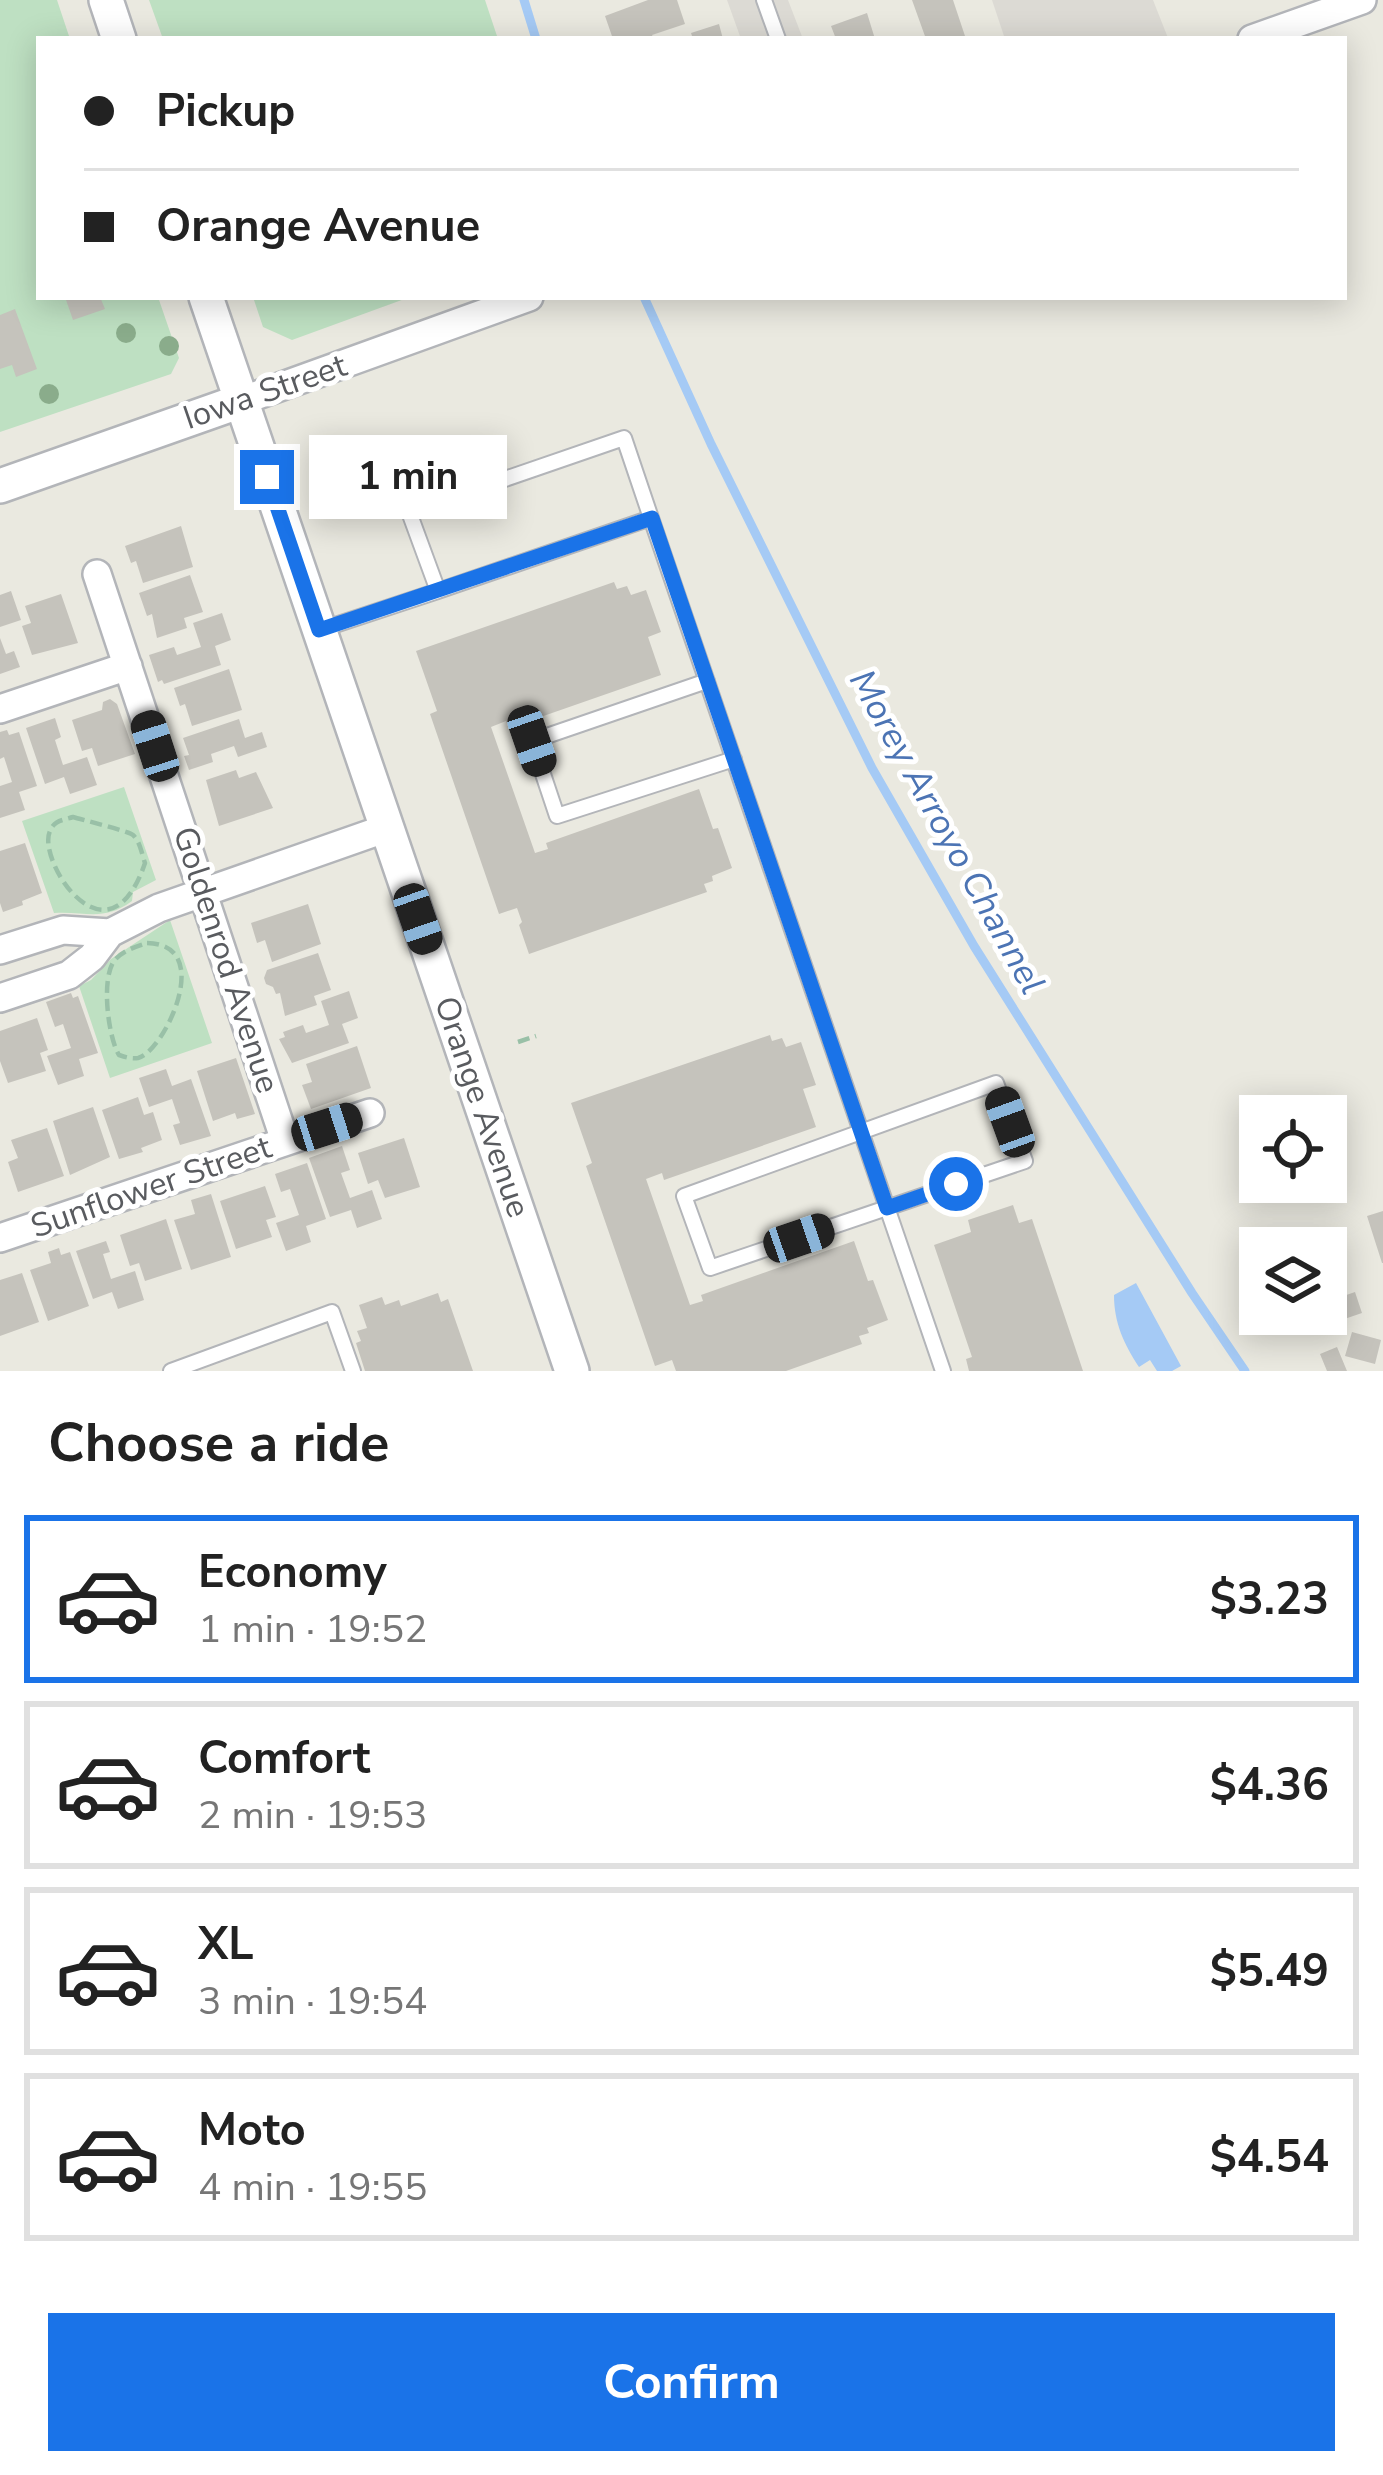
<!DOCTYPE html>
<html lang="en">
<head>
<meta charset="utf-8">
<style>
  :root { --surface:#fff; --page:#f6f6f6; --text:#222; --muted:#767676; --line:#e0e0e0; --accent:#1a73e8 }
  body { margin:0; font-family:"Nunito Sans",sans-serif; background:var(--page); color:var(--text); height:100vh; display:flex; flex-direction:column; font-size:45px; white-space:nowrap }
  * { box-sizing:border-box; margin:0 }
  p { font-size:39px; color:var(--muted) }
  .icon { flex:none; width:66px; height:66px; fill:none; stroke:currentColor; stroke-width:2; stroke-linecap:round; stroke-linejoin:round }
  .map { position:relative; height:1371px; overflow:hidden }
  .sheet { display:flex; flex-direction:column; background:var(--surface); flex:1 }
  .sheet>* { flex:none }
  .guide { position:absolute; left:36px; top:36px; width:1311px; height:264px; border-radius:0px; box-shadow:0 6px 30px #0003; display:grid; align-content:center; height:264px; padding:0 48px; background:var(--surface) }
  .fabs { position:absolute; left:1239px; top:1095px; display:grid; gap:24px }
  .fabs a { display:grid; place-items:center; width:108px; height:108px; border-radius:0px; background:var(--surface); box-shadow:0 6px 30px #0003; font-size:60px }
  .end { position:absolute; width:54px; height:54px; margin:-27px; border:15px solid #1a73e8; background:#fff; box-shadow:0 0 0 6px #fff }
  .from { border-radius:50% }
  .bubble { position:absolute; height:84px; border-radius:0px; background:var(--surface); box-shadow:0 6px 30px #0003; font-size:39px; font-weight:700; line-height:84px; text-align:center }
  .car { position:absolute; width:36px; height:72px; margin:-36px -18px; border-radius:15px; box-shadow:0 0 9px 3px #0007; background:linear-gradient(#222 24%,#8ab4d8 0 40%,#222 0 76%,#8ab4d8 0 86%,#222 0) }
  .guide b { display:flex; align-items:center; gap:42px; height:114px; font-size:45px }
  .guide b+b { border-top:3px solid var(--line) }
  .guide i { width:30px; height:30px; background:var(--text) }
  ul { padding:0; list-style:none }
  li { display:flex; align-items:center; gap:36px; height:168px; margin:0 24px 18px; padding:0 24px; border:6px solid var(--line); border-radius:0px }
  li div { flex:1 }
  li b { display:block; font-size:45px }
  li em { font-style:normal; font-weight:700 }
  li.active { border-color:var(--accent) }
  li>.icon { width:108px; height:108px; stroke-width:1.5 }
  h2 { padding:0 48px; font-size:54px; line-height:144px }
  .action { display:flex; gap:24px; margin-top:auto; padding:24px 48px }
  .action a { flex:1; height:138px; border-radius:0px; background:var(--accent); color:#fff; font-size:48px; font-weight:700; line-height:138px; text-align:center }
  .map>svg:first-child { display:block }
  .industrial { fill:#dcdad4 }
  .green { fill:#bee0c2 }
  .water { fill:#a5caf5 }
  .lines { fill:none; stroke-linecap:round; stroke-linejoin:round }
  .stream { stroke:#a5caf5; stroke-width:9 }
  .building { fill:#c5c3bc }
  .service-casing { stroke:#b3b5b9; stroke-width:18 }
  .minor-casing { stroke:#b3b5b9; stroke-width:32 }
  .tertiary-casing { stroke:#b3b5b9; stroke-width:38 }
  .path { stroke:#99c0a7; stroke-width:4.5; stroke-dasharray:12 6; stroke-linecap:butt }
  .service { stroke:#fff; stroke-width:14 }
  .minor { stroke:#fff; stroke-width:27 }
  .tertiary { stroke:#fff; stroke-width:33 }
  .tree { fill:#8aac8b }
  .route { stroke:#1a73e8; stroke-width:15 }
  .labels { text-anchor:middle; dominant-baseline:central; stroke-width:10; stroke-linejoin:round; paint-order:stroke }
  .street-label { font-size:33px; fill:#595b5f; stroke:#fff }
  .water-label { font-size:36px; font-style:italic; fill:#4c74b4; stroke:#fff }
</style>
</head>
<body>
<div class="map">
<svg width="1383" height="1371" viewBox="0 0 1383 1371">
  <rect width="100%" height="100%" fill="#eae9e0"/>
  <path class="industrial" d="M727,0H788L803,39H741Z
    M992,0H1153L1168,38L1005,39Z"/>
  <path class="green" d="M0,0H57L70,39H39V297H158L179,358L171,374L0,432Z
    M149,0H485L498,39H163Z
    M253,297H410L292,340L263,327Z
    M124,787L156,880L133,892L132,901C103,922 87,911 54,913L22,821Z
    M170,920L212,1043L110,1078L79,986L91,980L111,959Z"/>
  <path class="water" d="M1136,1283L1181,1366L1172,1371H1157L1150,1360L1139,1367C1124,1344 1114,1323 1114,1295Z"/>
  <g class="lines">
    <path class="stream" d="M524,0L536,39
      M644,297L711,444L872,768L974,946L1192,1293L1245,1371"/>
  </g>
  <path class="building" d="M648,0H677L685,24L652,35L654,39H613L605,16Z
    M912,0H953L966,39H926Z
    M867,13L875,39H836L831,26Z
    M719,24L723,39H693L691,33Z
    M65,297H100L105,309L73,320Z
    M15,309L37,369L16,377L12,365L0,369V315Z
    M181,526L193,567L143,583L136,561L131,563L125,546Z
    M190,575L203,612L184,618L187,628L157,638L152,614L147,616L139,593Z
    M614,582L617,589L627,586L631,595L646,590L661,632L648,637L661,675L509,728L506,721L491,727L535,853L548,849L546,843L699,789L713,829L718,828L732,868L712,876L713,881L704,884L707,892L529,954L519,925L522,922L517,908L499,914L430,714L437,711L416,651Z
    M11,591L21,620L0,627V595Z
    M61,594L78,643L32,655L22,626L31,623L25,606Z
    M222,613L231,640L215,646L221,665L164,684L162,680L158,682L149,655L174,647L177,655L201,647L193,623Z
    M0,638L6,654L14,651L20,667L0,674Z
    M229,669L242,710L192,726L185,704L180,706L174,688Z
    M110,699L117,704L135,754L98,766L92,748L82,751L72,720L102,710L103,702Z
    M55,718L61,737L55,740L63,765L87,757L97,785L70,794L64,777L45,784L26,728Z
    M239,719L245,738L262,732L267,747L238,757L234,746L211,754L213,762L189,770L184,756L189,755L183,738Z
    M7,730L9,735L19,732L37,786L19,792L25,810L0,818V786L12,782L4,757L0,759V732Z
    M236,770L239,778L256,772L273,808L219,826L206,780Z
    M25,843L42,893L22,901L23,905L3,912L0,903V851Z
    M308,904L321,944L272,962L265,940L257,943L251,923Z
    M318,953L331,990L314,996L317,1005L285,1016L280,993L276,994L273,987L266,984L264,978L267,970Z
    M349,991L358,1018L342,1024L349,1043L292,1063L279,1039L285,1037L283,1032L303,1025L306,1033L329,1025L321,1001Z
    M71,993L73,998L78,996L98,1053L79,1059L84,1076L58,1085L47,1056L71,1048L63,1024L55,1027L46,1002Z
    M37,1018L48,1050L40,1053L46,1071L8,1083L0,1061V1031Z
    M770,1035L772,1041L782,1038L786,1047L801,1042L816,1085L803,1089L816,1127L664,1180L662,1173L646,1179L690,1305L703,1301L701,1295L854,1241L868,1281L873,1280L888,1320L867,1328L869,1333L859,1336L862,1344L786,1371H676L672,1360L655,1366L586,1166L592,1163L571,1103Z
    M357,1046L371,1088L311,1109L302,1085L312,1082L306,1064Z
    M236,1058L255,1114L237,1119L235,1113L213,1121L197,1071Z
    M166,1069L172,1086L191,1079L211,1136L180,1145L173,1125L180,1123L172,1099L149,1107L139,1078Z
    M138,1097L144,1115L153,1112L162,1140L141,1148L143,1152L119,1159L102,1110Z
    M93,1107L110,1157L70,1175L53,1121Z
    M47,1128L64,1176L18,1192L8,1162L18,1158L11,1140Z
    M404,1138L420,1187L385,1198L378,1180L368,1184L358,1153Z
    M342,1146L350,1170L341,1173L350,1198L372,1190L382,1219L357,1228L351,1210L330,1217L309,1158Z
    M307,1163L326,1219L306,1226L311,1242L286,1251L276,1223L299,1215L290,1189L281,1192L275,1174Z
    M265,1186L276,1217L266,1220L272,1237L236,1249L220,1201Z
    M211,1194L231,1257L191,1270L174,1220L195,1214L191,1200Z
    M1013,1205L1019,1223L1032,1219L1083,1371H969L966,1359L972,1357L934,1245L971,1232L968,1220Z
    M1383,1211V1263H1382L1367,1216Z
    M166,1219L182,1269L145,1281L139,1263L130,1266L120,1235Z
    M106,1241L110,1252L103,1254L111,1279L135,1271L144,1300L118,1309L112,1292L93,1299L76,1251Z
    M59,1248L61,1255L70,1252L89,1306L48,1321L30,1270L51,1263L48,1252Z
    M22,1273L39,1322L0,1336V1280Z
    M1355,1292L1362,1313L1315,1329L1309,1314H1326V1302Z
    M438,1293L441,1302L448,1299L473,1371H365L356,1343L361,1341L357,1331L367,1328L359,1305L382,1297L385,1305L399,1300L401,1306Z
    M1352,1332L1381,1340L1375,1364L1345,1356Z
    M1337,1347L1347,1371H1327L1320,1354Z"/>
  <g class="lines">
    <g class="service-casing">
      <path id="service" d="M764,0L778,39
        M651,518L438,591L409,512L624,438L651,518L943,1371
        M323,629L438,591
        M707,681L532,741L557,816L734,759
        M996,1083L1025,1161L710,1268L684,1196Z
        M171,1371L332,1312L353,1371"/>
    </g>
    <g class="minor-casing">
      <path id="minor" d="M1252,39L1362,0
        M241,401L529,297
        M97,574L285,1141
        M0,709L128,666
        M0,950L63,930L110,933
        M0,998L69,975L92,957L110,933L159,908L387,828
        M0,1238L370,1113"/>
    </g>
    <g class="tertiary-casing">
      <path id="tertiary" d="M106,0L119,39
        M206,297L572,1371
        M0,486L241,401"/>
    </g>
    <path class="path" d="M73,817C83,820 128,831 133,835C140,841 142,855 145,863C108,972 36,860 50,831C54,820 64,820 73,817Z
      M147,943C217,944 163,1053 138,1058C131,1059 125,1057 119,1055C108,1037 101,979 114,961C122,951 135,947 147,943Z
      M518,1042L536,1036"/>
    <use href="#service" class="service"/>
    <use href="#minor" class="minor"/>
    <use href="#tertiary" class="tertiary"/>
  </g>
  <g class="tree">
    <circle cx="126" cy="333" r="10"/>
    <circle cx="169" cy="346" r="10"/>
    <circle cx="49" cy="394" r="10"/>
  </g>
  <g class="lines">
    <path class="route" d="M267,477L319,630L652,518L887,1208L956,1184"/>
  </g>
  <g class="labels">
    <g class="street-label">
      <text transform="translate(265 392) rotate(-19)">Iowa Street</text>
      <text transform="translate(226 960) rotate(72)">Goldenrod Avenue</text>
      <text transform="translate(482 1107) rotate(71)">Orange Avenue</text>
      <text transform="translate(151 1187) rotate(-19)">Sunflower Street</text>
    </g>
    <g class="water-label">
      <text transform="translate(947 832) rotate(61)">Morey Arroyo Channel</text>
    </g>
  </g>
</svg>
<div class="fabs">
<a><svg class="icon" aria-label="locate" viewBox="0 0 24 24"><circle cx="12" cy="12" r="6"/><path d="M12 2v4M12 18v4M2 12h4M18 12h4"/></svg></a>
<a><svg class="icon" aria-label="layers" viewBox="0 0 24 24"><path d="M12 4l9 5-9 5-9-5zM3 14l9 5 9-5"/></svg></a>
</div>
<i class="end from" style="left:956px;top:1184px"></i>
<i class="end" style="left:267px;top:477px"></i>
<div class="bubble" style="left:309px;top:435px;width:198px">1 min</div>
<i class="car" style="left:532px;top:741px;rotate:161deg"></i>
<i class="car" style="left:155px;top:746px;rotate:342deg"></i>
<i class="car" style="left:418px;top:919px;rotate:161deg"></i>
<i class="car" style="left:1010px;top:1122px;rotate:340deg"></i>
<i class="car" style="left:327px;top:1127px;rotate:72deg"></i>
<i class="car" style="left:799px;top:1238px;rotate:71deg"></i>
<div class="guide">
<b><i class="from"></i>Pickup</b>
<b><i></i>Orange Avenue</b>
</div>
</div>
<section class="sheet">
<h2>Choose a ride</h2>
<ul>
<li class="active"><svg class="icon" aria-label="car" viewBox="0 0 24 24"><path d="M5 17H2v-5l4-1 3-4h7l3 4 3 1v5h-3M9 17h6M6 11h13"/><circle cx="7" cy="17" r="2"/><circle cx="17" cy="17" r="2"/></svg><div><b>Economy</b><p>1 min · 19:52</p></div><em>$3.23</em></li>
<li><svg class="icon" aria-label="car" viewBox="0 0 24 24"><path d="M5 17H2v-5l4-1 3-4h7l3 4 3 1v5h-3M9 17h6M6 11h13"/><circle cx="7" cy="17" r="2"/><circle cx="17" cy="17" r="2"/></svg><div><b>Comfort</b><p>2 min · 19:53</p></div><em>$4.36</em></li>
<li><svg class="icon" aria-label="car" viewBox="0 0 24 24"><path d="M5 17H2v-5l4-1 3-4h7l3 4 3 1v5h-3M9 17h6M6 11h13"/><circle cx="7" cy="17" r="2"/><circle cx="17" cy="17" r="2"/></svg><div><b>XL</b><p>3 min · 19:54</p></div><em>$5.49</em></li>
<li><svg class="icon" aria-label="car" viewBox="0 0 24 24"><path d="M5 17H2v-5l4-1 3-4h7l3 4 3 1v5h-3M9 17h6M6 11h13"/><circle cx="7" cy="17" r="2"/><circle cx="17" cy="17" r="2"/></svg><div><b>Moto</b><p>4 min · 19:55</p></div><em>$4.54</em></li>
</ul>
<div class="action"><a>Confirm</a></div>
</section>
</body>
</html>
